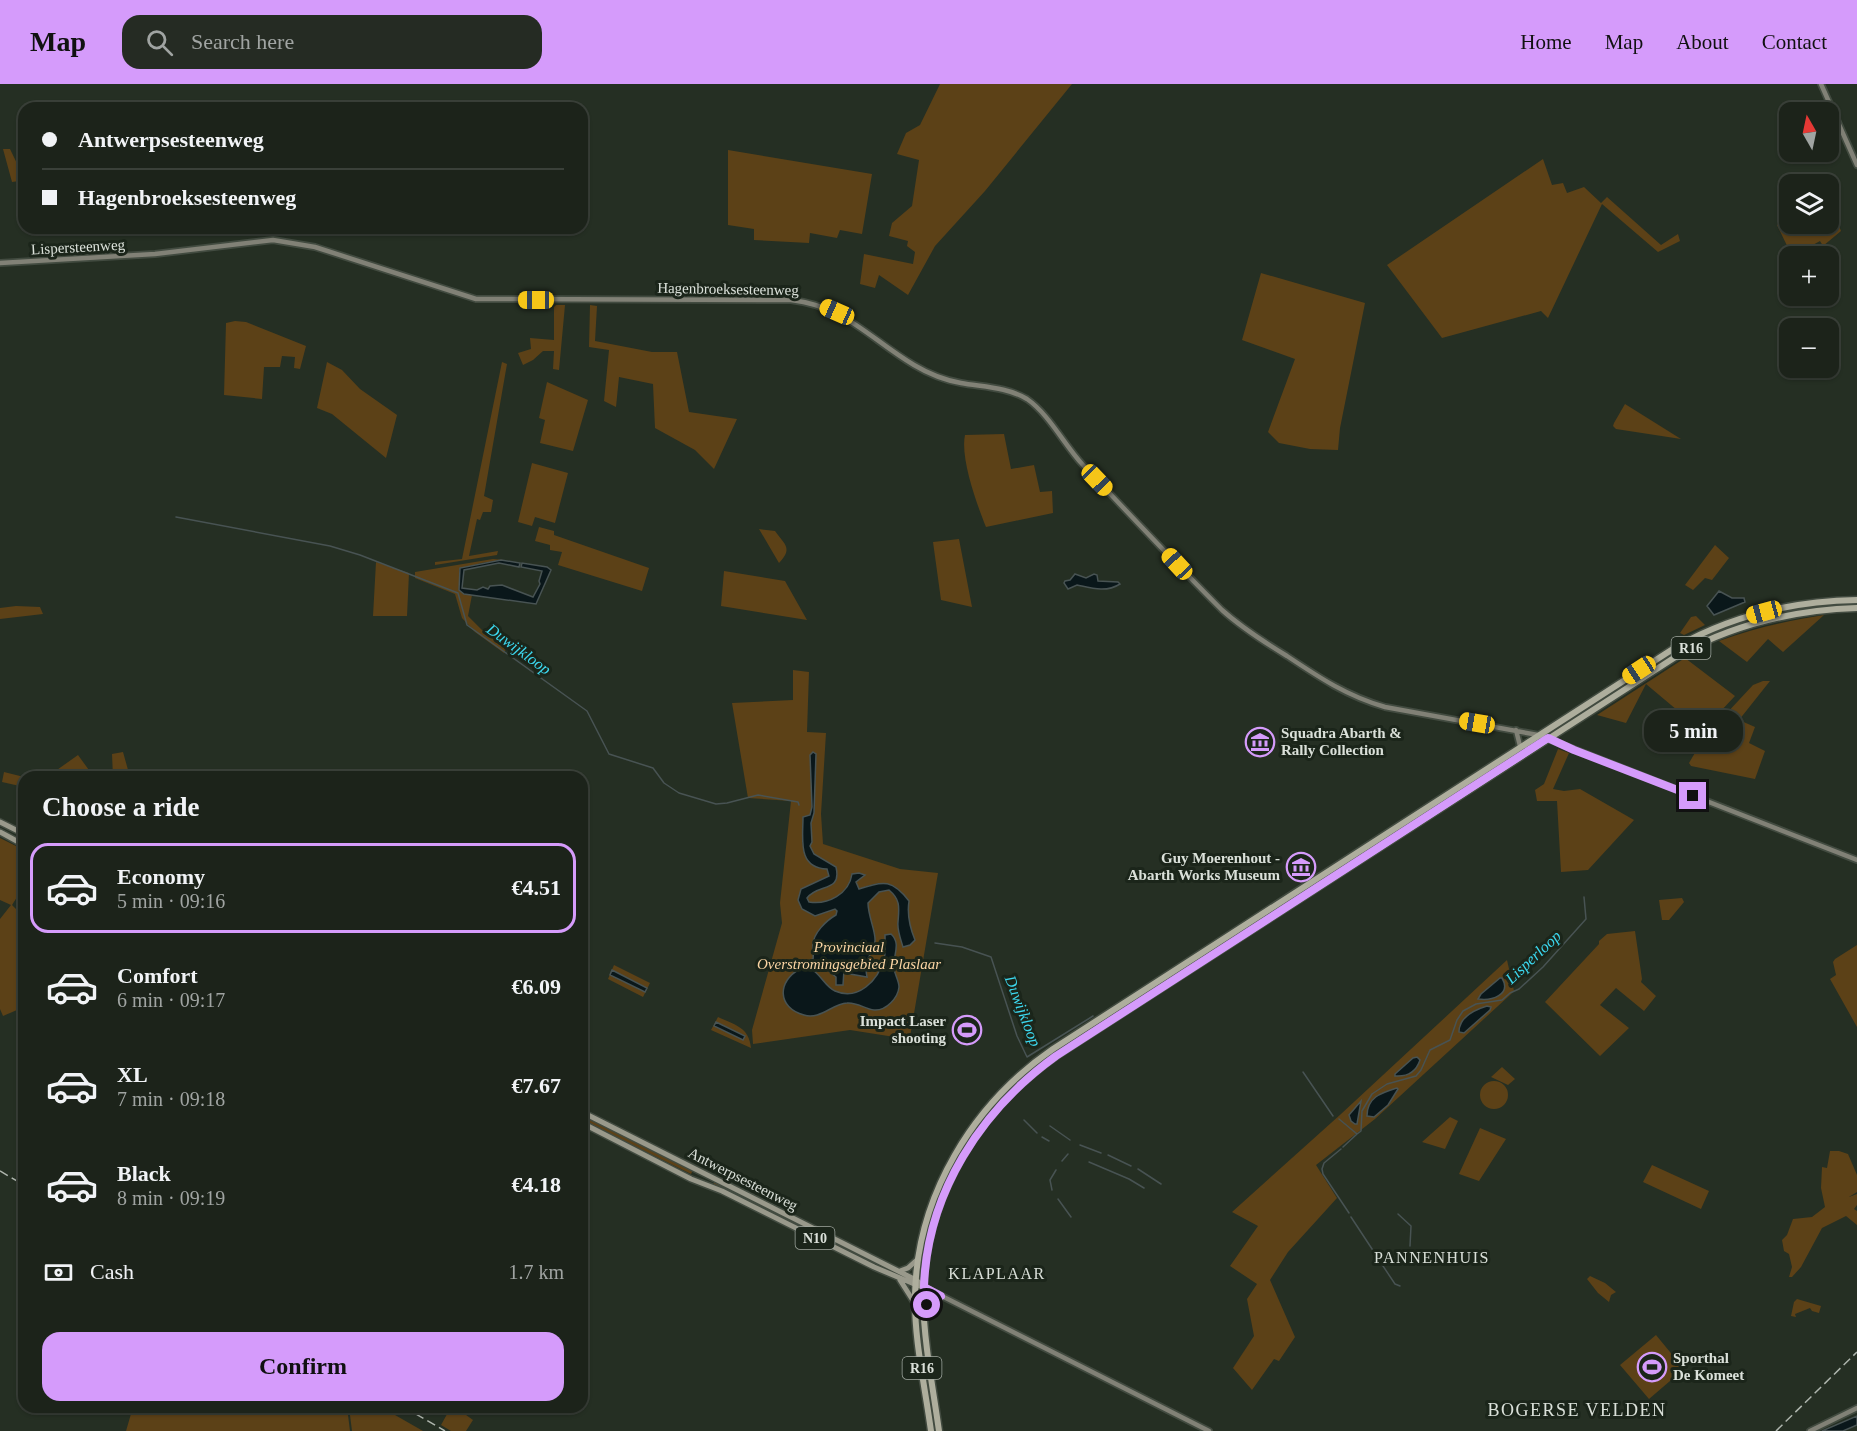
<!DOCTYPE html>
<html lang="en">
<head>
<meta charset="utf-8">
<style>
  :root { --surface:#1c231a; --page:#252b23; --text:#f1f3f6; --muted:#a0a4a2; --line:#3a4039; --accent:#d59bfb }
  body { margin:0; font-family:Georgia,serif; background:var(--page); color:var(--text); height:100vh; display:flex; flex-direction:column; font-size:22px; white-space:nowrap }
  * { box-sizing:border-box; margin:0 }
  p { font-size:20px; color:var(--muted) }
  .icon { flex:none; width:33px; height:33px; fill:none; stroke:currentColor; stroke-width:2; stroke-linecap:round; stroke-linejoin:round }
  .map { position:relative; flex:1; overflow:hidden }
  .sheet { position:absolute; left:18px; top:687px; width:570px; height:642px; display:flex; flex-direction:column; background:var(--surface); border-radius:18px; box-shadow:0 2px 4px #0004,0 0 0 2px var(--line) }
  .sheet>* { flex:none }
  .top-card { position:absolute; left:18px; top:18px; width:570px; height:132px; border-radius:18px; box-shadow:0 2px 4px #0004,0 0 0 2px var(--line); display:grid; align-content:center; height:132px; padding:0 24px; background:var(--surface) }
  .needle { width:39px; rotate:351deg }
  .fabs { position:absolute; left:1779px; top:18px; display:grid; gap:12px }
  .fabs a { display:grid; place-items:center; width:60px; height:60px; border-radius:12px; background:var(--surface); box-shadow:0 2px 4px #0004,0 0 0 2px var(--line); font-size:30px }
  .end { position:absolute; width:27px; height:27px; margin:-14px; border:8px solid #d59bfb; background:#111; box-shadow:0 0 0 3px #111 }
  .from { border-radius:50% }
  .bubble { position:absolute; height:42px; border-radius:18px; background:var(--surface); box-shadow:0 2px 4px #0004,0 0 0 2px var(--line); font-size:20px; font-weight:800; line-height:42px; text-align:center }
  .car { position:absolute; width:18px; height:36px; margin:-18px -9px; border-radius:8px; box-shadow:0 0 4px 2px #0007; background:linear-gradient(#f5c518 24%,#345 0 40%,#f5c518 0 76%,#345 0 86%,#f5c518 0) }
  .top-card b { display:flex; align-items:center; gap:21px; height:57px; font-size:22px }
  .top-card b+b { border-top:2px solid var(--line) }
  .top-card i { width:15px; height:15px; background:var(--text) }
  ul { padding:0; list-style:none }
  li { display:flex; align-items:center; gap:18px; height:90px; margin:0 12px 9px; padding:0 12px; border:3px solid transparent; border-radius:18px }
  li div { flex:1 }
  li b { display:block; font-size:22px }
  li em { font-style:normal; font-weight:800 }
  li.on { border-color:var(--accent) }
  li>.icon { width:54px; height:54px; stroke-width:1.5 }
  h2 { padding:0 24px; font-size:27px; line-height:72px }
  .pay { display:flex; align-items:center; gap:15px; height:66px; padding:0 24px; font-size:22px }
  .pay p { margin-inline-start:auto }
  .action { display:flex; gap:12px; margin-top:auto; padding:12px 24px }
  .action a { flex:1; height:69px; border-radius:18px; background:var(--accent); color:#111; font-size:24px; font-weight:800; line-height:69px; text-align:center }
  header { display:flex; align-items:center; gap:36px; box-sizing:border-box; height:84px; padding:0 30px; background:var(--accent); color:#111 }
  header strong { font-size:28px }
  nav { display:flex; gap:33px; margin-inline-start:auto; font-size:21px }
  .search { width:420px; height:54px; background:var(--page); display:flex; align-items:center; gap:15px; box-sizing:border-box; padding:0 21px; border-radius:18px; color:var(--muted); font-size:22px }
  .map>svg:first-child { display:block }
  .green { fill:#5c4117 }
  .water { fill:#0a171a; stroke:#485353; stroke-width:1.5 }
  .lines { fill:none; stroke-linecap:round; stroke-linejoin:round }
  .stream { stroke:#485353; stroke-width:1.5 }
  .secondary-casing { stroke:#424b40; stroke-width:8 }
  .primary-casing { stroke:#424b40; stroke-width:8 }
  .highway-casing { stroke:#424b40; stroke-width:9 }
  .secondary { stroke:#818176; stroke-width:4.5 }
  .primary { stroke:#99998b; stroke-width:5 }
  .highway { stroke:#aeae9d; stroke-width:6 }
  .rail { stroke:#aeb5ad; stroke-width:1.5; stroke-dasharray:9 4.5; stroke-linecap:butt }
  .route { stroke:#d59bfb; stroke-width:8 }
  .labels { text-anchor:middle; dominant-baseline:central; stroke-width:6; stroke-linejoin:round; paint-order:stroke }
  .shield { fill:#1b251a; stroke:#a1a8a0; stroke-width:1.5 }
  .shield-label { font-size:14px; font-weight:bold; fill:#dae0d9 }
  .street-label { font-size:15px; fill:#dae0d9; stroke:#1b251a }
  .poi-label { font-size:15px; font-weight:bold; fill:#dae0d9; stroke:#1b251a; text-anchor:start }
  .park-label { font-size:15px; font-style:italic; fill:#fbd5a4; stroke:#1b251a }
  .water-label { font-size:16px; font-style:italic; fill:#3cd8ef; stroke:#1b251a }
  .neighbourhood-label { font-size:16px; letter-spacing:1.5px; fill:#dae0d9; stroke:#1b251a }
  .quarter-label { font-size:18px; letter-spacing:1.5px; fill:#dae0d9; stroke:#1b251a }
</style>
</head>
<body>
<header>
<strong>Map</strong>
<div class="search"><svg class="icon" aria-label="search" viewBox="0 0 24 24"><circle cx="10" cy="10" r="6"/><path d="M15 15l6 6"/></svg>Search here</div>
<nav><a>Home</a><a>Map</a><a>About</a><a>Contact</a></nav>
</header>
<div class="map">
<svg width="1857" height="1347" viewBox="0 0 1857 1347">
  <rect width="100%" height="100%" fill="#252f23"/>
  <path class="green" d="M940,0H1072L985,107L935,162L908,211L879,191L875,204L860,200L864,170L913,180L915,168L907,162L908,157L889,152L892,139L912,122L919,76L897,70L906,49L920,41Z
    M3,65H10L24,94V112L19,97L12,98Z
    M728,66L872,90L862,150L840,146L837,154L810,149L809,159L754,156V145L728,141Z
    M1543,75L1552,101L1563,99L1567,109L1584,103L1601,119L1607,113L1661,161L1678,150L1680,157L1658,168L1602,120L1548,234L1541,227L1442,254L1387,181Z
    M1829,116L1841,147L1823,162L1820,157L1811,162L1815,170L1811,172H1792L1777,141L1789,134L1790,140H1828Z
    M1261,189L1365,219L1340,344L1338,366L1310,365L1279,359L1268,348L1295,275L1242,256Z
    M556,221H565L559,286L553,285L554,267H543L533,276L523,281L518,269L531,265L530,254L554,256V223Z
    M590,221L597,222L595,257L652,268H677L689,328L737,335L714,385L695,366L655,344L653,300L619,293L616,323L604,317L609,266L589,263Z
    M235,237L246,238L306,262L300,285L294,284L295,273L282,272L280,283H264L262,315L224,311L226,239Z
    M327,278L342,286L360,305L397,331L386,374L332,330L317,324Z
    M502,278L507,280L484,412L493,416L491,428H483L480,436L477,435L469,472L498,467L497,471L435,481V478L462,475Z
    M547,298L588,316L573,367L540,359L545,336L539,334Z
    M1625,320L1681,355L1616,345L1613,342L1614,339Z
    M1004,350L1011,385L1034,381L1040,408L1052,407L1053,429L986,443C977,421 960,374 965,351Z
    M532,379L568,389L555,439L535,433L532,442L518,438Z
    M539,443L554,447V451L649,484L642,507L558,481L562,468L550,466V461L535,457Z
    M759,445L775,447C785,461 793,464 779,479Z
    M959,455L972,523L941,516L933,458Z
    M1715,461L1729,474L1712,496L1705,494L1693,506L1685,501Z
    M493,475L504,476L481,479L459,486V506L472,511L468,532L482,546L509,559L504,569L475,548L462,534L455,510L415,494V488Z
    M376,478L409,489L407,532H373Z
    M724,487L785,497L807,536L721,522Z
    M16,522L40,523L43,530L0,535V524Z
    M1824,531L1783,568L1768,555L1747,578L1719,557C1754,544 1787,537 1824,531Z
    M1696,532L1705,541L1684,551L1680,549L1691,533Z
    M1685,574L1735,612L1702,647L1646,600L1626,639L1597,631Z
    M793,586L809,588L807,648L826,649L821,730L823,760L900,785L938,789L910,953L901,954L850,946L753,960L752,946L782,839L780,819L791,717L748,714L732,619L793,616Z
    M1763,597H1770L1739,636L1755,643L1749,659L1765,667L1755,695L1691,682L1689,679L1706,650L1714,656L1733,636L1725,631L1753,601Z
    M1558,665L1569,669L1553,705L1564,707L1580,705L1634,736L1588,786L1561,788L1557,717H1537L1535,706L1544,700Z
    M123,668L130,693H113L112,670Z
    M78,671L94,693H47Z
    M4,688L24,693V703L2,698Z
    M0,754L24,766V802L12,821L24,833V923L3,932L0,925V835L11,821L0,816Z
    M1682,814L1684,818L1669,836H1662L1659,816Z
    M1635,847L1642,895L1641,898L1656,912L1644,927L1616,904L1600,921L1629,944L1600,972L1545,918L1599,860V857L1607,850Z
    M1857,861V943L1830,895L1836,891L1833,878L1835,875Z
    M1507,876L1514,907L1510,911L1375,1035L1316,1081L1337,1114L1288,1168L1270,1196L1295,1253L1279,1277L1274,1275L1252,1306L1233,1284L1254,1252L1247,1215L1257,1200L1230,1182L1258,1142L1232,1128L1341,1030Z
    M614,881L650,899L643,913L608,895Z
    M718,933C735,941 749,943 751,964L711,946Z
    M1502,983L1515,995L1508,1001L1491,993Z
    M1480 1011a14 14 0 1 1 28 0a14 14 0 1 1-28 0Z
    M582,1032L693,1086L691,1090L582,1036Z
    M1450,1033L1458,1037L1445,1065L1422,1058Z
    M1480,1044L1506,1055L1479,1097L1459,1090Z
    M1830,1067H1839L1848,1070L1857,1091V1108L1849,1113L1857,1110V1121L1854,1125L1857,1127V1141L1846,1132L1822,1144L1801,1183L1792,1193H1789L1792,1183L1789,1170L1784,1167L1782,1156L1787,1151L1793,1135L1812,1133L1825,1123L1821,1104L1822,1083L1827,1084Z
    M1652,1081L1709,1107L1701,1125L1643,1098Z
    M715,1097L779,1130L777,1132L713,1101Z
    M785,1133L906,1193V1195L784,1136Z
    M1590,1192L1605,1199L1616,1208L1611,1211L1609,1218L1598,1209L1587,1195Z
    M1797,1215L1821,1222L1819,1229L1812,1227L1810,1224L1795,1230L1796,1233L1791,1232L1794,1218Z
    M1656,1251L1684,1285L1649,1315L1620,1281Z
    M133,1323H347L350,1347H126Z
    M349,1323H381L423,1347H352Z
    M451,1323H455L473,1336L466,1347H451L441,1341Z"/>
  <path class="water" d="M501,476L520,479L519,483L499,479L464,486L462,504L477,506L483,503L488,505L490,502L502,501L533,513L540,500L539,497L542,487L521,483L522,479L547,483L551,486L536,520L464,510L459,506L460,484Z
    M1075,490L1086,494L1094,490L1097,491L1098,497L1118,498L1120,500C1106,509 1091,504 1077,501L1068,505L1064,499L1065,497L1070,496Z
    M1719,507L1732,514H1744L1745,518L1714,531L1707,522Z
    M813,668L816,670L814,729L811,739L812,758L810,762L814,770L836,783C842,809 818,799 807,814L809,818C828,821 849,810 852,790L859,789L865,791L856,798L859,805C884,796 893,796 909,817C907,830 910,844 915,856L910,861L903,863C901,856 897,846 898,838C899,824 901,816 889,806L879,808L868,819C868,832 876,848 875,857C873,871 863,874 867,893L850,890L847,885L844,886L843,901H836V893L820,880L817,881L814,887C822,893 826,903 835,907C858,917 878,897 884,875C886,868 885,859 885,851L891,850C902,860 892,873 894,885C895,891 899,897 899,903C898,914 886,927 874,926C865,925 857,918 847,919C832,920 820,936 804,931C777,924 777,897 800,885V880L813,875C814,870 812,866 813,861C813,849 827,836 836,831L837,827L835,825L815,832L802,825L798,816L801,805L829,792L827,785C797,784 803,755 803,733L810,731L812,723L810,671Z
    M612,886L647,904L645,908L610,891Z
    M1500,894H1502C1512,911 1491,917 1478,915L1481,910Z
    M1487,922L1491,923L1490,926L1464,949L1459,948C1459,934 1474,926 1487,922Z
    M716,938L745,952L743,956L714,942Z
    M1417,973L1420,976C1416,988 1408,993 1395,992V990L1413,974Z
    M1397,1004L1398,1005L1388,1021L1374,1033L1367,1032C1367,1013 1381,1009 1397,1004Z
    M1361,1017L1357,1040H1355L1351,1037L1349,1031Z
    M1857,1332V1341L1843,1347H1822Z"/>
  <g class="lines">
    <path class="stream" d="M176,433L330,462L360,471L458,509L467,541L587,627L609,670L653,684L664,699L679,709L716,720L727,719L758,711L798,718L799,721
      M935,859L962,863L991,873L1017,952L1027,973L1093,932
      M1303,988L1333,1032
      M1339,1035L1357,1050L1343,1063
      M1024,1036L1037,1049
      M1050,1042L1070,1056
      M1357,1050L1361,1047L1362,1027L1372,1010L1387,1000L1416,992L1421,986L1430,966L1450,956L1457,936L1463,927L1476,920L1502,916L1510,909L1519,905L1543,883L1586,835L1584,813
      M1042,1053L1049,1057
      M1080,1061L1101,1069
      M1341,1065L1324,1079L1322,1085L1323,1090L1349,1129
      M1108,1071L1131,1082
      M1062,1077L1068,1070
      M1089,1078L1129,1095L1144,1104
      M1138,1085L1161,1100
      M1052,1106L1050,1096L1056,1086
      M1058,1115L1071,1133
      M1398,1130L1411,1142L1410,1162
      M1351,1133L1376,1171
      M1379,1176L1395,1200L1400,1202
      M1389,1179L1404,1167"/>
    <g class="secondary-casing">
      <path id="secondary" d="M1821,0L1857,81
        M0,179L155,170L273,156L315,163L476,215L791,216C845,222 870,255 914,281C929,290 944,296 961,299C983,303 1007,303 1027,315C1049,330 1065,362 1083,381C1129,430 1175,479 1222,526C1242,544 1264,558 1287,572C1320,594 1347,612 1385,623L1538,651L1857,776
        M1516,646L1520,662
        M924,1203L1209,1347
        M925,1228L930,1217L941,1212
        M1810,1347L1857,1324"/>
    </g>
    <g class="primary-casing">
      <path id="primary" d="M0,738L24,750
        M0,748L24,761
        M582,1028L916,1196L924,1203
        M582,1039L691,1095L722,1107L874,1183L919,1202
        M900,1187L908,1184L918,1175
        M900,1196L914,1218"/>
    </g>
    <g class="highway-casing">
      <path id="highway" d="M931,1347C925,1302 914,1256 915,1211C917,1111 973,1020 1053,965L1676,563C1731,532 1794,517 1857,516
        M939,1347C933,1304 924,1259 923,1215C923,1116 977,1028 1056,972L1680,570C1735,540 1795,526 1857,524"/>
    </g>
    <use href="#secondary" class="secondary"/>
    <use href="#primary" class="primary"/>
    <use href="#highway" class="highway"/>
    <path class="rail" d="M0,1087L24,1101
      M404,1323L445,1347
      M1776,1347L1857,1268"/>
  </g>
  <g class="lines">
    <path class="route" d="M927,1221L934,1214L941,1212L924,1203C927,1109 981,1026 1056,972L1548,654L1574,666L1693,712"/>
  </g>
  <defs>
    <g id="museum-ring" transform="scale(1.5)"><circle r="9.5" fill="#1b251a" stroke="#d59bfb" stroke-width="1.5"/><path d="M0-6L6-3V-2H-6V-3ZM-5-1h2V3h-2ZM-1-1h2V3h-2ZM3-1h2V3H3ZM-6 4H6V6H-6Z" fill="#d59bfb"/></g>
    <g id="stadium-ring" transform="scale(1.5)"><circle r="9.5" fill="#1b251a" stroke="#d59bfb" stroke-width="1.5"/><path d="M0-5a6.5 5 0 1 0 0 10a6.5 5 0 1 0 0-10ZM-3.5-1.8h7v3.6h-7Z" fill="#d59bfb"/></g>
  </defs>
  <g fill-rule="evenodd">
    <use href="#museum-ring" x="1260" y="658"/>
    <use href="#museum-ring" x="1301" y="783"/>
    <use href="#stadium-ring" x="967" y="946"/>
    <use href="#stadium-ring" x="1652" y="1283"/>
  </g>
  <g class="labels">
    <g class="shield">
      <rect x="1671.5" y="553" width="39" height="22" rx="4.5"/>
      <rect x="795.5" y="1143" width="39" height="22" rx="4.5"/>
      <rect x="902.5" y="1273" width="39" height="22" rx="4.5"/>
    </g>
    <g class="shield-label">
      <text x="1691" y="564">R16</text>
      <text x="815" y="1154">N10</text>
      <text x="922" y="1284">R16</text>
    </g>
    <g class="street-label">
      <text transform="translate(78 163) rotate(-3)">Lispersteenweg</text>
      <text transform="translate(728 205) rotate(1)">Hagenbroeksesteenweg</text>
      <text transform="translate(743 1095) rotate(27)">Antwerpsesteenweg</text>
    </g>
    <g class="poi-label">
      <text x="1281" y="649">Squadra Abarth &amp;<tspan x="1281" dy="17">Rally Collection</tspan></text>
      <text x="1280" y="774" text-anchor="end">Guy Moerenhout -<tspan x="1280" dy="17">Abarth Works Museum</tspan></text>
      <text x="946" y="937" text-anchor="end">Impact Laser<tspan x="946" dy="17">shooting</tspan></text>
      <text x="1673" y="1274">Sporthal<tspan x="1673" dy="17">De Komeet</tspan></text>
    </g>
    <g class="park-label">
      <text x="849" y="863">Provinciaal<tspan x="849" dy="17">Overstromingsgebied Plaslaar</tspan></text>
    </g>
    <g class="water-label">
      <text transform="translate(519 565) rotate(36)">Duwijkloop</text>
      <text transform="translate(1533 873) rotate(-43)">Lisperloop</text>
      <text transform="translate(1023 927) rotate(69)">Duwijkloop</text>
    </g>
    <g class="neighbourhood-label">
      <text x="1432" y="1173">PANNENHUIS</text>
      <text x="997" y="1189">KLAPLAAR</text>
    </g>
    <g class="quarter-label">
      <text x="1577" y="1326">BOGERSE VELDEN</text>
    </g>
  </g>
</svg>
<div class="fabs">
<a><svg class="needle" viewBox="-14 -14 28 28"><path d="M0-13l5 13h-10z" fill="#e53935"/><path d="M0 13l5-13h-10z" fill="#a0a4a2"/></svg></a>
<a><svg class="icon" aria-label="layers" viewBox="0 0 24 24"><path d="M12 4l9 5-9 5-9-5zM3 14l9 5 9-5"/></svg></a>
<a>+</a>
<a>−</a>
</div>
<i class="end from" style="left:927px;top:1221px"></i>
<i class="end" style="left:1693px;top:712px"></i>
<div class="bubble" style="left:1644px;top:626px;width:99px">5 min</div>
<i class="car" style="left:536px;top:216px;rotate:270deg"></i>
<i class="car" style="left:837px;top:228px;rotate:294deg"></i>
<i class="car" style="left:1097px;top:396px;rotate:136deg"></i>
<i class="car" style="left:1177px;top:480px;rotate:317deg"></i>
<i class="car" style="left:1764px;top:528px;rotate:255deg"></i>
<i class="car" style="left:1639px;top:586px;rotate:237deg"></i>
<i class="car" style="left:1477px;top:639px;rotate:280deg"></i>
<div class="top-card">
<b><i class="from"></i>Antwerpsesteenweg</b>
<b><i></i>Hagenbroeksesteenweg</b>
</div>
<section class="sheet">
<h2>Choose a ride</h2>
<ul>
<li class="on"><svg class="icon" aria-label="car" viewBox="0 0 24 24"><path d="M5 17H2v-5l4-1 3-4h7l3 4 3 1v5h-3M9 17h6M6 11h13"/><circle cx="7" cy="17" r="2"/><circle cx="17" cy="17" r="2"/></svg><div><b>Economy</b><p>5 min · 09:16</p></div><em>€4.51</em></li>
<li><svg class="icon" aria-label="car" viewBox="0 0 24 24"><path d="M5 17H2v-5l4-1 3-4h7l3 4 3 1v5h-3M9 17h6M6 11h13"/><circle cx="7" cy="17" r="2"/><circle cx="17" cy="17" r="2"/></svg><div><b>Comfort</b><p>6 min · 09:17</p></div><em>€6.09</em></li>
<li><svg class="icon" aria-label="car" viewBox="0 0 24 24"><path d="M5 17H2v-5l4-1 3-4h7l3 4 3 1v5h-3M9 17h6M6 11h13"/><circle cx="7" cy="17" r="2"/><circle cx="17" cy="17" r="2"/></svg><div><b>XL</b><p>7 min · 09:18</p></div><em>€7.67</em></li>
<li><svg class="icon" aria-label="car" viewBox="0 0 24 24"><path d="M5 17H2v-5l4-1 3-4h7l3 4 3 1v5h-3M9 17h6M6 11h13"/><circle cx="7" cy="17" r="2"/><circle cx="17" cy="17" r="2"/></svg><div><b>Black</b><p>8 min · 09:19</p></div><em>€4.18</em></li>
</ul>
<div class="pay"><svg class="icon" aria-label="cash" viewBox="0 0 24 24"><path d="M3 7h18v10H3z"/><circle cx="12" cy="12" r="2"/></svg>Cash<p>1.7 km</p></div>
<div class="action"><a>Confirm</a></div>
</section>
</div>
</body>
</html>
